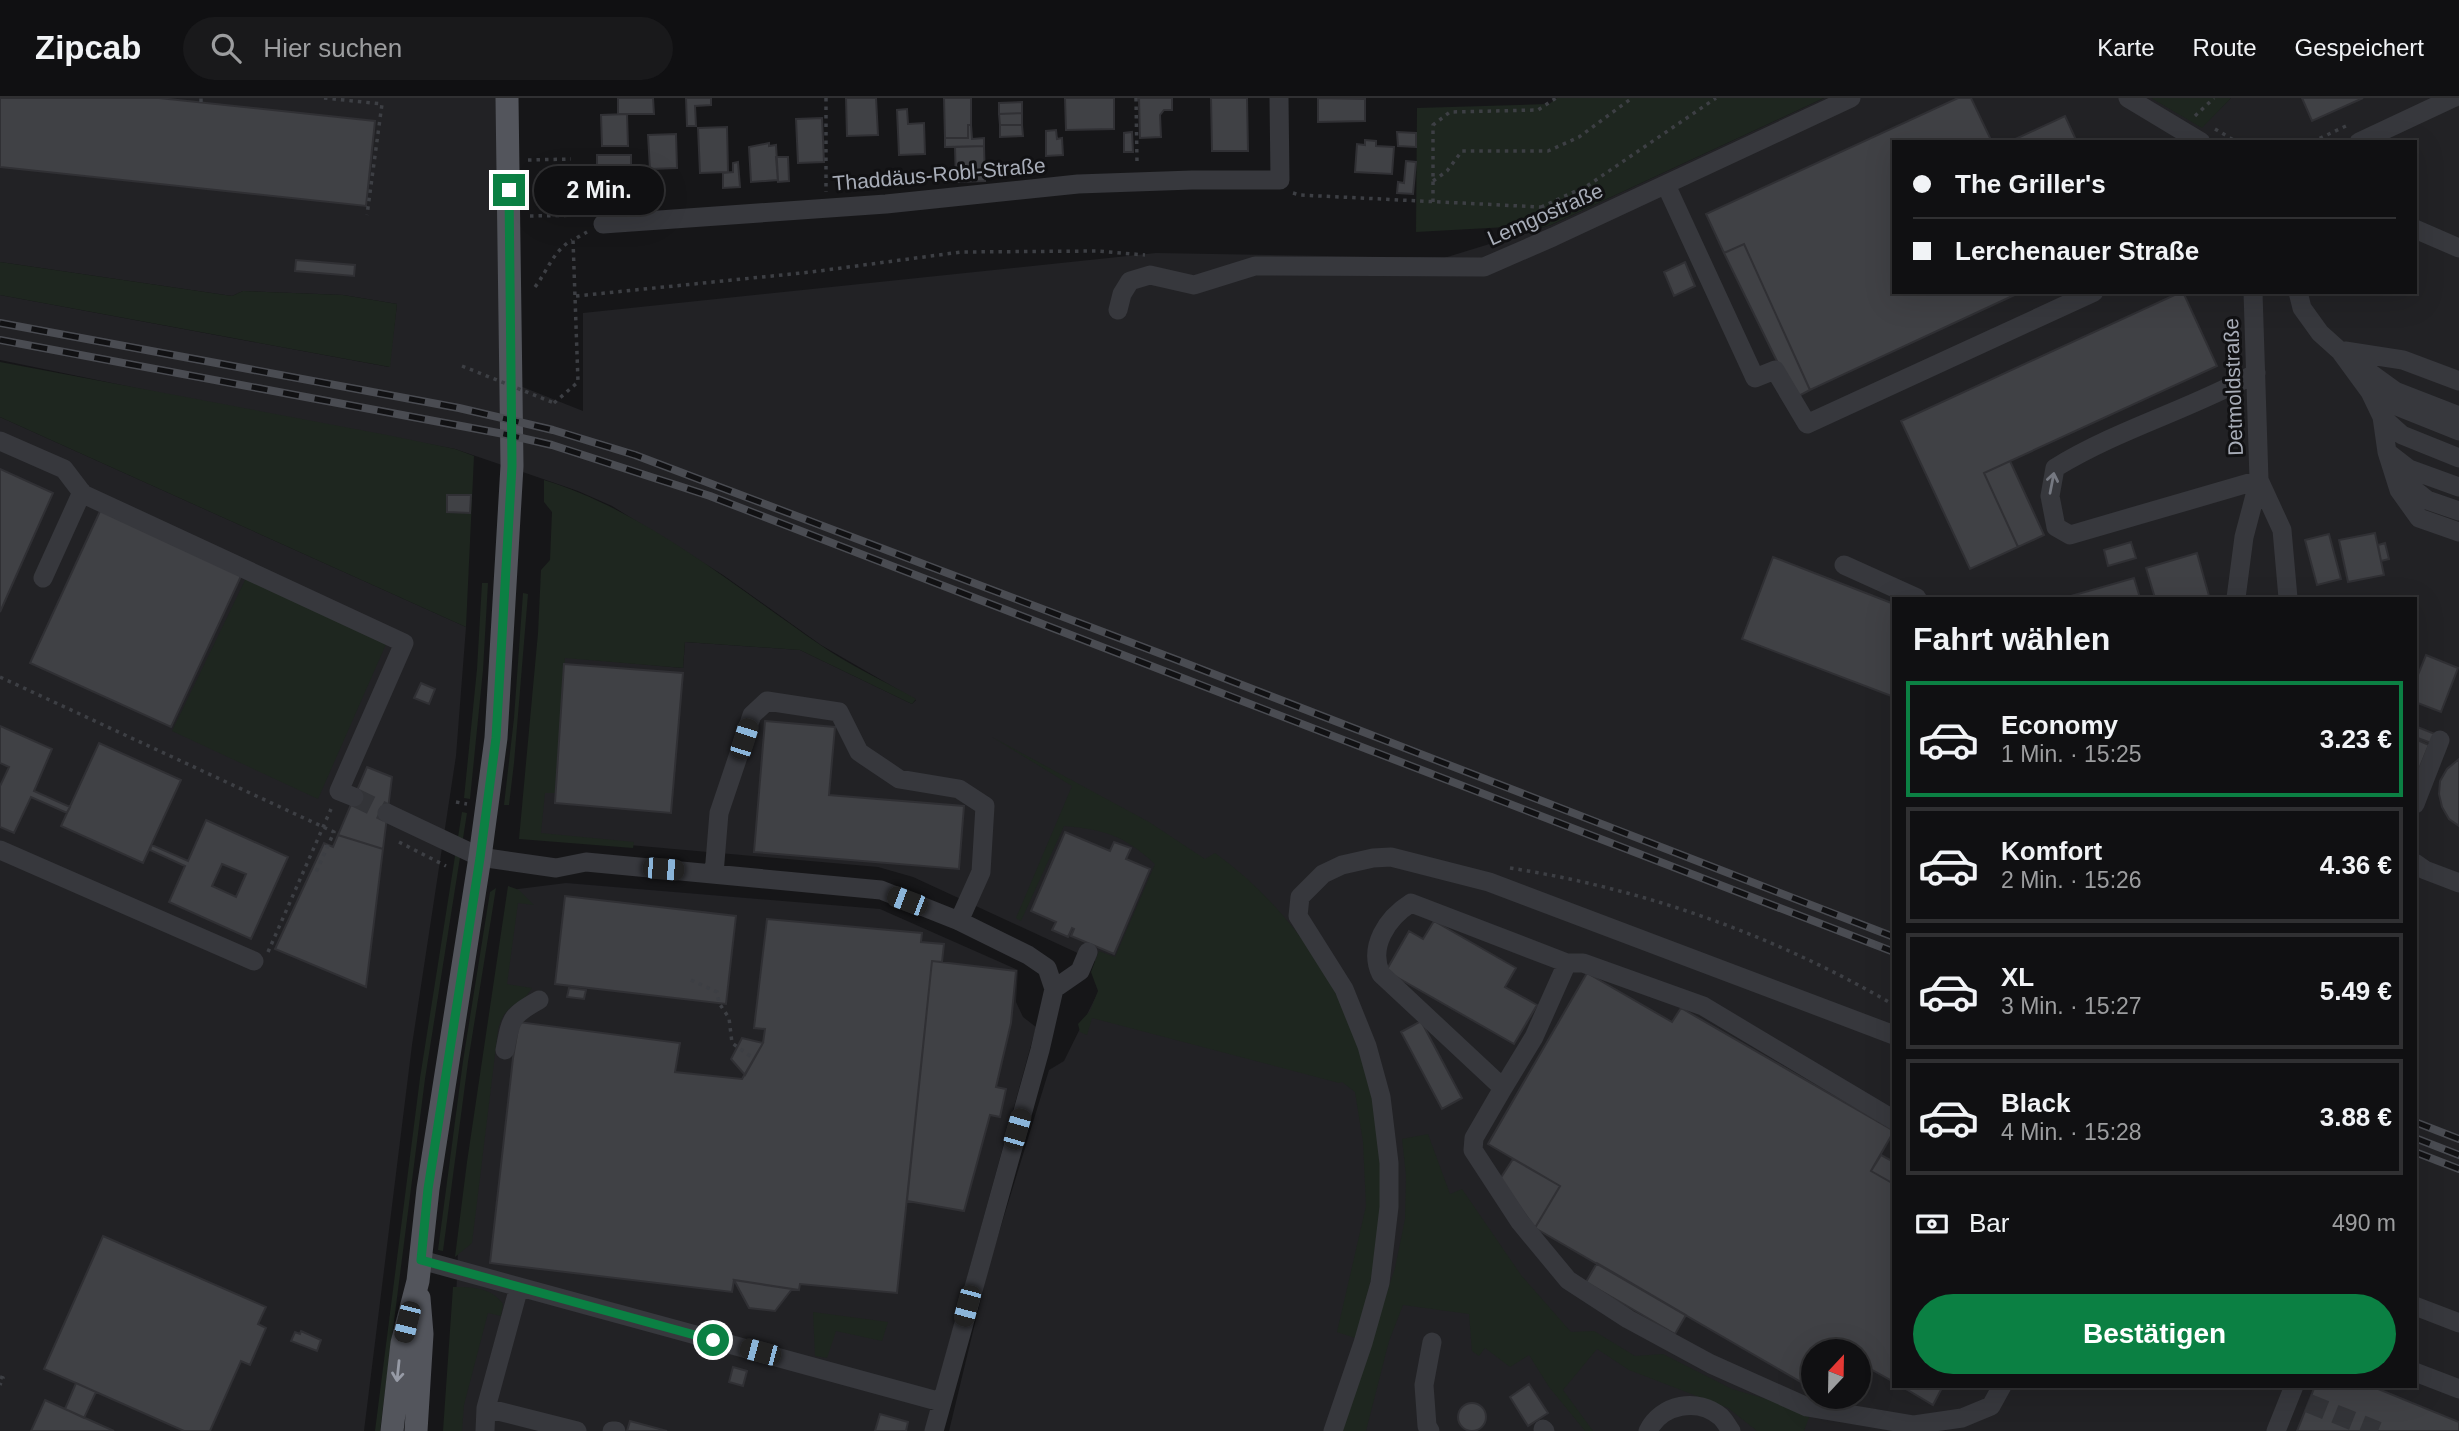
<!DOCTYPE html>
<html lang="de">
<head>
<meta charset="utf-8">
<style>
  :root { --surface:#101012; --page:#19191b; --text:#f1f3f6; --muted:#9c9d9f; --line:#303032; --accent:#0b8043 }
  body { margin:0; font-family:Helvetica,sans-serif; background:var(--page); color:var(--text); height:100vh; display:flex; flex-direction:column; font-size:26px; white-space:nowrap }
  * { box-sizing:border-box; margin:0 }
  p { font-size:23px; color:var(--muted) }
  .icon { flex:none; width:38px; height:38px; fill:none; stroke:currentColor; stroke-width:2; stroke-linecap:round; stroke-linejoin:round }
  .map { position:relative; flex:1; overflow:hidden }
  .details { position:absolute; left:1892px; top:499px; width:525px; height:791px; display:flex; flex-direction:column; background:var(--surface); border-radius:0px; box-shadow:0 7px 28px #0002,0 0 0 2px var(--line) }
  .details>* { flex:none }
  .hud { position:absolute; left:1892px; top:42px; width:525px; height:154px; border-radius:0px; box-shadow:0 7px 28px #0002,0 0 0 2px var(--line); display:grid; align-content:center; height:154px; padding:0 21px; background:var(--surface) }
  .needle { width:46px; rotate:22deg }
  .tools { position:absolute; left:1801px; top:1241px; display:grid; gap:14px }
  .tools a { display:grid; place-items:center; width:70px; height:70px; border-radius:50%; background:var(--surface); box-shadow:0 7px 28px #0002,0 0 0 2px var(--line); font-size:35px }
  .end { position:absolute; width:32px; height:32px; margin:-16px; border:9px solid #0b8043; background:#fff; box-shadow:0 0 0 4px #fff }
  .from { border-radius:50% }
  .bubble { position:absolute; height:49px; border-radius:24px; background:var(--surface); box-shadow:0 7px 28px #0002,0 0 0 2px var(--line); font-size:23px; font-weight:700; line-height:49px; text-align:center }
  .car { position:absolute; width:21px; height:42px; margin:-21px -10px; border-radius:9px; box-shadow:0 0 5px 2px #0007; background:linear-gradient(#222 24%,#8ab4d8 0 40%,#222 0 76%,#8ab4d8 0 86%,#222 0) }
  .hud b { display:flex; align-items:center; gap:24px; height:66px; font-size:26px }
  .hud b+b { border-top:2px solid var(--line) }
  .hud i { width:18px; height:18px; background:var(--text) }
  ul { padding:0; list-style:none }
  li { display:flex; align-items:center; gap:21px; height:116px; margin:0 14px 10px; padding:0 7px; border:4px solid var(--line); border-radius:0px }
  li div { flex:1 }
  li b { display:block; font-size:26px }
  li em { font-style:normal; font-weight:700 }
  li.current { border-color:var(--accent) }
  li>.icon { width:63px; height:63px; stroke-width:1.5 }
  h2 { padding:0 21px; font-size:32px; line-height:84px }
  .pay { display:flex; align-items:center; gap:18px; height:77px; padding:0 21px; font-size:26px }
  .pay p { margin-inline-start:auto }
  .action { display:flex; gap:14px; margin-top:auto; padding:14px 21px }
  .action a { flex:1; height:80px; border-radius:42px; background:var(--accent); color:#fff; font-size:28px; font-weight:700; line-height:80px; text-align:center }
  header { display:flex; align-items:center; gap:42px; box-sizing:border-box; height:98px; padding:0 35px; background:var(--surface); border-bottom:2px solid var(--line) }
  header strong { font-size:33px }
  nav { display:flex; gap:38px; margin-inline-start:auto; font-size:24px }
  .search { width:490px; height:63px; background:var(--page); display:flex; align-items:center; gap:18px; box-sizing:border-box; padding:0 24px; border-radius:38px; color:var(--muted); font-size:26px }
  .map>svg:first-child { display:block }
  .built { fill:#222225; fill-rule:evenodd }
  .green { fill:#1e261f }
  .building { fill:#404145; stroke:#303034; stroke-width:2; fill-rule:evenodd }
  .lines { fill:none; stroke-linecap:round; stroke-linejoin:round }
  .minor-tunnel { stroke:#333438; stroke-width:19; stroke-dasharray:19 10; stroke-linecap:butt }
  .path { stroke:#3d3f44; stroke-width:3.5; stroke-dasharray:3.5 5; stroke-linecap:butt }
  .minor { stroke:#37383d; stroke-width:19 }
  .major { stroke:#53555c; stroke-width:23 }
  .rail-casing { stroke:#4a4c52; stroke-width:8 }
  .rail { stroke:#111113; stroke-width:5; stroke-dasharray:16; stroke-linecap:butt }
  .path-bridge { stroke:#3d3f44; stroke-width:3.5; stroke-dasharray:3.5 5; stroke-linecap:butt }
  .oneway { stroke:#757881 }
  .oneway2 { stroke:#979ba6 }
  .route { stroke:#0b8043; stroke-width:9 }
  .labels { text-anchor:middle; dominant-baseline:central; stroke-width:6; stroke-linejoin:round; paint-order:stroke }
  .street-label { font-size:21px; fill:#a8adb8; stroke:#111113 }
</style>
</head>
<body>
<header>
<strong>Zipcab</strong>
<div class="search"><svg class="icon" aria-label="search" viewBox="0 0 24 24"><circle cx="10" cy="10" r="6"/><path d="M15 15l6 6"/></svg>Hier suchen</div>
<nav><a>Karte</a><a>Route</a><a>Gespeichert</a></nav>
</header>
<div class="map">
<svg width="2459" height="1333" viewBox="0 0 2459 1333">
  <rect width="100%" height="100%" fill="#161618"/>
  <path class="built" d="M0,0H506L510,284L583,313V215L1156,155L1444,160L1551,127L1824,0H2152L2202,29L2231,0H2459V1333H949L989,1167L1049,972L1064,963L1110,870L913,779L878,769L528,738L551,558L683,570L685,544L800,552L912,606L916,602L821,547L723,477L612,408L578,393L455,351L204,304L0,262V197L389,269L397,206L343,197L243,193L232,198L0,164ZM1894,44H2415V194H1894ZM1894,500H2415V1288H1894ZM1813,1253H1858V1298H1813Z
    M0,319L466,529L456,658L412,947L364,1333H0Z
    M566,785L880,811L1018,872L1016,904L1023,919L1036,929L925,1333H451L458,1151L510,792Z"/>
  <path class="green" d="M1557,0H1824L1551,127L1511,139L1507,129L1416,134L1417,10L1549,6Z
    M2151,0H2231L2202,30Z
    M0,164L232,198L243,193L343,197L397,206L390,269L0,197Z
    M0,264L387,337L455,351L474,358L466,529L0,319Z
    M544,382C647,414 731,486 819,546C849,567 884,583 916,601L912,606L800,552L685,544L683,570L565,560L555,695H545L541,735L634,744L633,750L519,741L538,535L541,472L550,462L552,414L544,404Z
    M247,478L387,544L318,701L172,633Z
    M482,485H488L483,572L470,701L464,700L477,571Z
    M523,495L528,496L514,665L509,707H504L514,620Z
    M992,639L1149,724L1205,761L1215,755C1284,805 1336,877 1363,958C1367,971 1369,986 1372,999C1375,1013 1379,1027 1380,1041C1386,1108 1376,1176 1355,1240L1337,1234L1366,1108L1363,1044L1355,994L1342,984L1339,985L1092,920L1087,937L1080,934L1078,926L1090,913L1098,893L1091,874L1099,853L1115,859L1155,766C1123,737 1106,732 1064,728L1021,823L1016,820L1072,688Z
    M462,714L467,715L425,981L380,1333H375L420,980Z
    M508,788L519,792L534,807L518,805L507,886L532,890C524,903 520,902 510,910C503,916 500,924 498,932L472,1145L455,1159L467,1064Z
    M496,790L468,964L443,1153L438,1152L463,963L490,794Z
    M1428,1036L1450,1096L1462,1091L1521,1177L1571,1234L1594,1233L1635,1258L1663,1256L1732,1291L1811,1314L1804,1333H1757L1728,1310L1629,1272L1597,1251L1563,1292L1593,1333H1585L1549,1289L1529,1257L1510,1269L1485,1250L1479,1258L1472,1253L1469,1216L1403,1207L1389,1243L1366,1333H1341L1395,1170L1405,1121L1406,1078L1402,1041Z
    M453,1189C472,1189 491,1189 503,1206L501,1218L488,1215L464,1307L462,1333H443Z
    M813,1214L888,1224L882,1243L836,1233L827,1260L815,1258Z"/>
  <path class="building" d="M0,0H159L375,23L366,108L0,69Z
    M618,0H653L654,16H618Z
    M686,0H711V7L695,8L696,28H687Z
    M846,0H876L878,37L847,38Z
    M944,0H971V27H968V40H945Z
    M1065,0H1114V31L1066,32Z
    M1139,0H1172V12H1164L1160,17L1161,39L1140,40Z
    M1211,0H1247L1248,53H1212Z
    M1318,0L1365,1V23L1318,24Z
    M1958,0H1971L1992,44H1894V194H2021L1810,292L1744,146L1724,155L1706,116Z
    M2302,0H2363L2312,23Z
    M1022,4V15L999,16V5Z
    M907,11L908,26L924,25L925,56L899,57L897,12Z
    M1022,15V27H1000L999,16Z
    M627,16L628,48H602L601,17Z
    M2065,18L2077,44H2009Z
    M822,20L824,64L798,65L796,21Z
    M968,27H971L972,41L984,40V48L945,49V40H968Z
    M1000,27H1022L1023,38L1000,39Z
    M727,29L728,74L700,75L698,30Z
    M1056,32L1057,41L1062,40L1063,57L1046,58V33Z
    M1132,34L1133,54H1124V35Z
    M1397,34L1416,35V49L1398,48Z
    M676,36L677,70L650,71L648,37Z
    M1365,42L1376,43V48L1394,49L1392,76L1355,74L1357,46L1365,47Z
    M769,45V48L776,47L778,82L751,84L749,49Z
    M984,48L985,83L956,84L955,49Z
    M597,57H631V75H602V68H597Z
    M776,59H788L789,83L778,84Z
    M1406,63L1416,64L1413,96L1397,95L1398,84L1404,85Z
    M738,64L740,89L723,90V75L733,74V65Z
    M602,68V97L556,98L555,69Z
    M638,78H656V94L639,95Z
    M1744,146L1810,292L1795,300L1724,155Z
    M296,162L355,167L354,178L295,173Z
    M1685,164L1695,188L1674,198L1664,174Z
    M2181,194H2183L2217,268L1984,375L2018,449L1970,471L1901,323Z
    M2010,363L2044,437L2018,449L1984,375Z
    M0,371L53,395L0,514Z
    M447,397H471L470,415L447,414Z
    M101,411L242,476L171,629L30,565Z
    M2375,435L2384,477L2348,484L2339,442Z
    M2329,436L2341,481L2317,487L2305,442Z
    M2131,444L2136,460L2108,468L2104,452Z
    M2385,445L2389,461L2381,463L2378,447Z
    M2197,455L2209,498L2202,500H2155L2146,470Z
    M1773,459L1894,506V599L1742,541Z
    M2134,480L2140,500H2064Z
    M2426,557L2458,570L2441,614L2415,604V584Z
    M564,566L683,575L671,715L555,705Z
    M421,585L435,591L429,606L414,600Z
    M765,623L835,629L829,697L964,708L959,771L754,754Z
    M0,628L52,651L34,693L70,709L67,715L31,699L14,735L0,729V688L9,669L0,665Z
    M2415,628L2435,636L2431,645L2415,639Z
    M2415,641L2429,647L2415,681Z
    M99,645L181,682L143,765L61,728Z
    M2459,661V728L2449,721L2442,709L2439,696L2440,683L2447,671Z
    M367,669L392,679L383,751L338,737Z
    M206,722L288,759L251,841L169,804L185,768L150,752L152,747L188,763ZM222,766L246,776L236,799L212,788Z
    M1065,734L1110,753L1114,744L1131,750L1126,761L1150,771L1114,856L1071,838L1074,831L1072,830L1068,839L1052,832L1056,824L1031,813Z
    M338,737L383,751L366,889L275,851L324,745L333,749Z
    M565,798L736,818L726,906L555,886Z
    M767,821L922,835L921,844L944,846L942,864L932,863L897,1195L800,1186L799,1192L734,1182L732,1194L490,1165L513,960L519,924L680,945L675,974L742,981L763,945L765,931L754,930Z
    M1434,823L1516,870L1505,889L1537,907L1514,946L1386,873L1409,833L1423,841Z
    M932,863L1016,873L1011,925L996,989L1006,991L1000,1019L990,1017L964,1113L907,1103Z
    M1587,875L1672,924L1681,910L1894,1033L1871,1073L1894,1086V1284L1858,1264V1253H1813V1291L1535,1130L1560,1088L1488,1046Z
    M569,890L586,892L584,901L567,899Z
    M1421,923L1462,1000L1442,1011L1401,934Z
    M742,940L763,945L745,977L731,961Z
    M1881,1057L1894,1064V1086L1871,1073Z
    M1513,1061L1560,1088L1535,1130L1500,1081Z
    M103,1138L266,1209L258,1226L266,1230L250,1267L241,1263L210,1333H184L44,1271Z
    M1597,1165L1686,1217L1675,1236L1586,1184Z
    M734,1182L765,1187L792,1191L775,1213L749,1210Z
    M301,1233L321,1242L317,1253L291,1243L295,1234L300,1236Z
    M733,1269L747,1273L743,1288L729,1284Z
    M76,1285L96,1294L84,1320L65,1311Z
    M1529,1286L1548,1315L1528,1328L1510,1299Z
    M1901,1288H1943L1933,1307Z
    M2315,1288H2371L2459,1324V1333H2297Z
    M45,1302L65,1311L114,1333H31Z
    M1458 1319a14 14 0 1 1 28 0a14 14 0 1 1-28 0Z
    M880,1316L908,1324L906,1333H875Z
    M630,1323L667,1333H627Z"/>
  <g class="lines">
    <path class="minor-tunnel" d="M354,699L387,715
      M2308,1305L2378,1333"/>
    <path class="path" d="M324,0L382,6L367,117
      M826,0V94
      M1136,0L1137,64
      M201,4V0
      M2195,18L2214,0
      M2215,31L2237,44
      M2312,44L2348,27
      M528,62L571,61
      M1433,83L1447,73L1462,53H1548L1579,39L1632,0
      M1293,95L1300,97L1541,109L1544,122
      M1433,104V27L1450,14L1538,12L1556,0
      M1541,109L1587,88L1716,0
      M530,118L588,117
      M535,189C548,172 553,153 572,142
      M576,198L811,174L961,154L1097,153L1145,157
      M554,305L578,284L573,142L587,134
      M0,579L334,734L316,774
      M456,704L467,706
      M399,744L446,768
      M1510,770C1645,791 1776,838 1894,907
      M268,854L331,711
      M691,882L717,894L719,905L729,920L732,945L754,961
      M0,1279L3,1280L0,1287"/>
    <path class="minor" d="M2128,0L2201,44
      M2359,44L2453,0
      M1666,87L1755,280L1775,272L1807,326L2094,194
      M603,126L886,106L1078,86L1192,82H1280L1279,0
      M2415,131L2459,150
      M2298,194L2302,210L2320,235L2340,253L2370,294L2382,319L2387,354L2399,392L2419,420L2459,434
      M1118,212L1122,196L1130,183L1150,177L1194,187L1255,168L1484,169L1553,139L1851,0
      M2345,253L2403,262L2459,283
      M2355,264L2395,293L2459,318
      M2256,275C2192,311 2118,331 2055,370L2050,398L2056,429L2070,437L2259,382
      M2371,294L2394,307L2459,333
      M2382,319L2402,337L2459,360
      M0,343L64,371L83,396L404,545L339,693L354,699
      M2387,354L2409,371L2459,389
      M2397,378L2427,402L2459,413
      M2259,382L2282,432L2288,500
      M1844,467L1917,500
      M43,480L82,394
      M2236,500L2244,439L2259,382L2253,194
      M2415,706L2440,642
      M387,715L480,759L556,770L586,764L881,792L959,823L1028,857L1047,870L1054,891L1040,952L934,1333
      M0,752L254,863
      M2415,765L2425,772L2459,785
      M714,776L719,715L752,617L767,603L839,614L859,654L899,681L959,691L985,708L981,774L959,823
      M1567,865L1534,939L1503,990L1381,876C1368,849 1387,820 1411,805L1567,865H1583L1703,908L1894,1022
      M1054,891L1080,873L1088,854
      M505,952C511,921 510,918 539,902
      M1503,990L1474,1040L1473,1052L1520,1124L1568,1182L1628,1221L1711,1266L1807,1309L1914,1327L1962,1320L1991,1308L2002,1288
      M421,1162L941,1304
      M2415,1208L2459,1225
      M2415,1274L2459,1291
      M486,1310L577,1333
      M1543,1331L1545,1333
      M485,1333L486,1310L519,1189
      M612,1333H616
      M1333,1333L1363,1245L1380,1185L1389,1109V1065L1381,999L1367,948L1344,891L1298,818L1300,799L1323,776L1342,767L1373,760L1391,759L1489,784L1894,937
      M1430,1333L1427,1328L1424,1287L1432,1244
      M1648,1333C1661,1306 1698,1299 1721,1319C1725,1323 1728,1329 1731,1333
      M2276,1333L2294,1288"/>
    <path class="major" d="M392,1333L402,1245L418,1183L428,1091L480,759L496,640L512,368L507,0
      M416,1333L422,1236L419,1200"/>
    <g class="rail-casing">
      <path id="rail" d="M0,225L459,310L553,332L635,357L1172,560L1894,839
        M0,242L504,336L552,347L710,398L1894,854
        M2415,1024L2459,1041
        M2415,1040L2459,1057
        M2415,1054L2459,1071"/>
    </g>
    <use href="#rail" class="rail"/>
    <path class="path-bridge" d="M462,268L554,305"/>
  </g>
  <defs><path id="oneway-shaft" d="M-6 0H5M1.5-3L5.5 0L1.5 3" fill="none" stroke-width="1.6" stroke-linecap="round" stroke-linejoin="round" transform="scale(1.75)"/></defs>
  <use class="oneway" href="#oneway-shaft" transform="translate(2052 385) rotate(-79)"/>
  <use class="oneway2" href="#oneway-shaft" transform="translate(398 1273) rotate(96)"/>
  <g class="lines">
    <path class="route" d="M509,92L512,368L496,640L480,760L428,1091L421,1162L713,1242"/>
  </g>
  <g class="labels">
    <g class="street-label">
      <text transform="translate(939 76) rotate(-5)">Thaddäus-Robl-Straße</text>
      <text transform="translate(1545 116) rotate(-24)">Lemgostraße</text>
      <text transform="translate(2233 289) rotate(-92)">Detmoldstraße</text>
    </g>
  </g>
</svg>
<div class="tools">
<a><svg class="needle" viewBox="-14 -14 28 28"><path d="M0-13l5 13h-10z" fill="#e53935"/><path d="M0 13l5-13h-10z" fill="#9c9d9f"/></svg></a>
</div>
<i class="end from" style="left:713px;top:1242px"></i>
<i class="end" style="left:509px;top:92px"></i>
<div class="bubble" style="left:534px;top:68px;width:130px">2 Min.</div>
<i class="car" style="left:744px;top:641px;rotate:18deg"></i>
<i class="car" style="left:663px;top:771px;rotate:95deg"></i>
<i class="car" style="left:907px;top:803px;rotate:291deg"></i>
<i class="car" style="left:1017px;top:1031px;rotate:16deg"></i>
<i class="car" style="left:967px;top:1208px;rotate:195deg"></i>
<i class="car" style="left:407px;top:1224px;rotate:194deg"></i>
<i class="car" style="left:760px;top:1254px;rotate:285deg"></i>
<div class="hud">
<b><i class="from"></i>The Griller's</b>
<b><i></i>Lerchenauer Straße</b>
</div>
<section class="details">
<h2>Fahrt wählen</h2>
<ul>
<li class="current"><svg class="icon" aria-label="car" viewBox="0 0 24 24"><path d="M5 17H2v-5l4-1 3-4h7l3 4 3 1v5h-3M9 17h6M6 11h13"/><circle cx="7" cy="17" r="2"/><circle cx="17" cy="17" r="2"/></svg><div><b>Economy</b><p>1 Min. · 15:25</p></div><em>3.23 €</em></li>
<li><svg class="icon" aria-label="car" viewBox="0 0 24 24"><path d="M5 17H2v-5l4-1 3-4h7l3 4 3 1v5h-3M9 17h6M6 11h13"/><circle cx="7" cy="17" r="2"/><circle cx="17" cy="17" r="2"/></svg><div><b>Komfort</b><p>2 Min. · 15:26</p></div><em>4.36 €</em></li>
<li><svg class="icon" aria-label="car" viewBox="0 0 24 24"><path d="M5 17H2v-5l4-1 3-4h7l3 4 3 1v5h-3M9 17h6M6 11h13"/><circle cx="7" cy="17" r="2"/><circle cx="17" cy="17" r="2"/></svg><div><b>XL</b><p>3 Min. · 15:27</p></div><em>5.49 €</em></li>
<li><svg class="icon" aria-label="car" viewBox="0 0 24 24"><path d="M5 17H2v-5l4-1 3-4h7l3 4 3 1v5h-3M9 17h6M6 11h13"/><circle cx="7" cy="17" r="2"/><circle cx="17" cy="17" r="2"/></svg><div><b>Black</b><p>4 Min. · 15:28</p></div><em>3.88 €</em></li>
</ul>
<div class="pay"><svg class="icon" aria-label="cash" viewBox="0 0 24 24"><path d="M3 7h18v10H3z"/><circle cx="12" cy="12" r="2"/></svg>Bar<p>490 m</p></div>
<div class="action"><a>Bestätigen</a></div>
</section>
</div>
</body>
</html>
